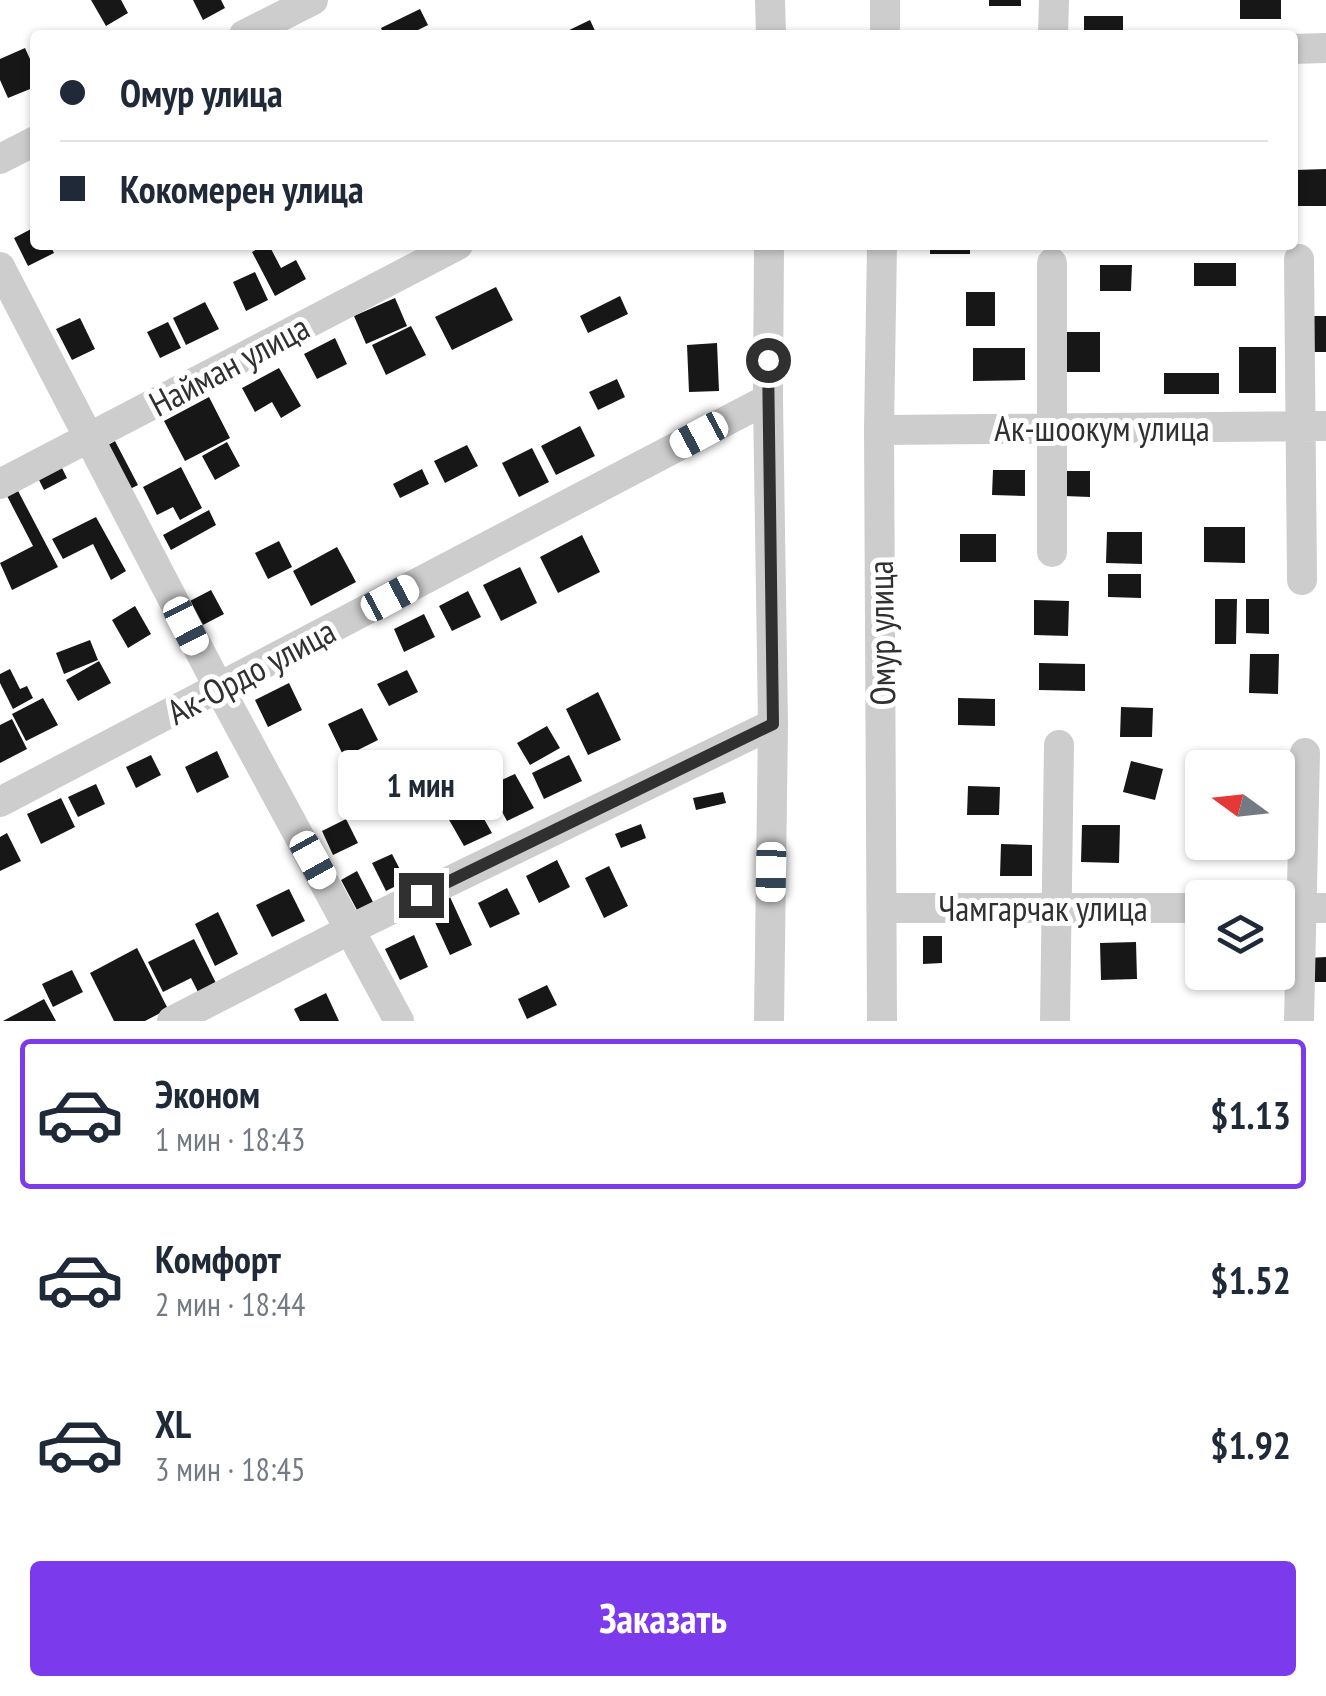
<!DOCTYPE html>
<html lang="ru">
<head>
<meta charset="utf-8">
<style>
  :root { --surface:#fff; --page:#f2f2f3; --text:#1f2937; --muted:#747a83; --line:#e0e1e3; --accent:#7c3aed }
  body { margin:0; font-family:"PT Sans Narrow",sans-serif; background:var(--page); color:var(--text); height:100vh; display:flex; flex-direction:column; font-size:38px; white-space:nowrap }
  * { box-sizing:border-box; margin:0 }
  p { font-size:32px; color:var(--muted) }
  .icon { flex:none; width:55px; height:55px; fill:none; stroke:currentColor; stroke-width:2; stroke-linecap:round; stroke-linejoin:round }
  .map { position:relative; height:1021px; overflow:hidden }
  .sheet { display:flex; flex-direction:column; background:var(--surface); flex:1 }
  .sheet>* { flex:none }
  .hud { position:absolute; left:30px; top:30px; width:1268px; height:220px; border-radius:10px; box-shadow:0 2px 8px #0004; display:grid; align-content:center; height:220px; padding:0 30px; background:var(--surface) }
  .needle { width:65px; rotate:285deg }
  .tools { position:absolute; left:1185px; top:750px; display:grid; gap:20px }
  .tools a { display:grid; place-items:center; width:110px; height:110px; border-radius:10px; background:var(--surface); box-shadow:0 2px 8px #0004; font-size:50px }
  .end { position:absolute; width:45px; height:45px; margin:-22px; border:12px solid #303030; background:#fff; box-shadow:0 0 0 5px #fff }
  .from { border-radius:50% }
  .bubble { position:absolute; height:70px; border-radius:10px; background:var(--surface); box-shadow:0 2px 8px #0004; font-size:32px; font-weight:600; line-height:70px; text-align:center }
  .car { position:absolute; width:30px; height:60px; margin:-30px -15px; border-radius:12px; box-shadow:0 0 8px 2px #0007; background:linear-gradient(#fff 24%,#345 0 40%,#fff 0 76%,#345 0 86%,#fff 0) }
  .hud b { display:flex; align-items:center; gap:35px; height:95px; font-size:38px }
  .hud b+b { border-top:2px solid var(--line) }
  .hud i { width:25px; height:25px; background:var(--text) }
  ul { padding:18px 0 0; list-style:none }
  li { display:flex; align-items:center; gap:30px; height:150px; margin:0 20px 15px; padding:0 10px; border:5px solid transparent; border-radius:10px }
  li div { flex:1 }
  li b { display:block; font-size:38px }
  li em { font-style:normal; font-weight:600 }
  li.selected { border-color:var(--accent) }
  li>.icon { width:90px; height:90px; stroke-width:1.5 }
  .primary-button { display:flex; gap:20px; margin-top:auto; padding:20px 30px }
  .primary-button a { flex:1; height:115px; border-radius:10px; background:var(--accent); color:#fff; font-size:40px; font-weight:600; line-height:115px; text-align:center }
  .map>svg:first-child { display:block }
  .building { fill:#171717 }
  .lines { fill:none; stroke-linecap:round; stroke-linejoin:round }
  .minor { stroke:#cdcdcd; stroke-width:30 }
  .route { stroke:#303030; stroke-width:12 }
  .labels { text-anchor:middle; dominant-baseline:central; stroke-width:10; stroke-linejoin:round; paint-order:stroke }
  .street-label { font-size:35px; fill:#303030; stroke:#fff }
</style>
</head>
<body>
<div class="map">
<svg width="1326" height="1021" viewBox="0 0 1326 1021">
  <rect width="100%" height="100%" fill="#fff"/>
  <path class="building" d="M91,0H121L128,13L106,26Z
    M193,0H221L225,8L203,20Z
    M989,0H1021V6H989Z
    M1240,0H1281V19H1240Z
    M420,9L428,25L408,35H384L381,28Z
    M1084,16H1123V35H1084Z
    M590,20L597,35H559Z
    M25,48L35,70V87L8,98L0,80V59Z
    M1326,169V206H1295V170Z
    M35,227V245H50L54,253L28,266L14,238Z
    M264,245H269L281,268L296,260L306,279L275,296L252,252Z
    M930,245H970V254H930Z
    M1194,263H1236V286H1194Z
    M1100,265H1132L1131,291H1100Z
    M255,272L268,300L246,311L233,282Z
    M496,287L513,320L452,350L435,317Z
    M966,292H995V326H966Z
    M620,296L628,314L588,333L580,316Z
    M395,298L407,326L366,344L354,316Z
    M205,302L219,329L186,345L173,318Z
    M1301,316H1326V352H1301Z
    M80,318L95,349L72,360L56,329Z
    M168,322L181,348L160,358L147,332Z
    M411,326L426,355L386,375L372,345Z
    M1064,332H1100V372H1064Z
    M335,338L347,364L317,379L304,354Z
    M717,343L719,391L689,392L687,345Z
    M1239,347H1276V393H1239Z
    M973,348H1025V380L973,381Z
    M279,368L301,406L281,418L272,402L255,412L242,388Z
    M1164,373H1219V394H1164Z
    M617,379L625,397L598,410L589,392Z
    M209,397L230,438L185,461L164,421Z
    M580,426L595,456L556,475L541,446Z
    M115,441L138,485L126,491L103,448Z
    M227,442L240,466L215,480L202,456Z
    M467,445L478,466L445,483L434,461Z
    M532,448L549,482L519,497L502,463Z
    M60,464L67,478L44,490L37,476Z
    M181,467L202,508L180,520L173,507L157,515L143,487Z
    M422,469L429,484L400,498L393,484Z
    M993,470H1025V496L992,495Z
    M1064,471H1090V497L1064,496Z
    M17,489L58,567L12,590L0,563L33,546L6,494Z
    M209,510L216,525L171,550L163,535Z
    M96,517L126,571L111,580L93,544L63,559L52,539Z
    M1204,527H1245V563L1204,562Z
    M1107,532H1142V564L1106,563Z
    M960,534H996V562H960Z
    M582,535L600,572L558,593L540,557Z
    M279,541L292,567L268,579L255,553Z
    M337,547L356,582L311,606L293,571Z
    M520,567L537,603L501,621L483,585Z
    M1108,574H1141V598L1108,597Z
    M211,590L224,614L201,626L188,602Z
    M468,591L481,617L452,631L439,606Z
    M1215,599H1237L1236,644H1215Z
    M1246,599H1269V634L1246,633Z
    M1034,600L1069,601L1068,636L1034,635Z
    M135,606L151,634L128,648L112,620Z
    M424,614L435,637L404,652L394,629Z
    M90,640L98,660L64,674L56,653Z
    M1250,654H1279L1278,694L1249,693Z
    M99,661L111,683L78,701L66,680Z
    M1039,663L1085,664V691L1039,690Z
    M10,669L20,689L27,686L33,698L13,709L0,683V674Z
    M407,670L418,692L389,706L377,684Z
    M289,683L302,710L268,727L255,700Z
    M598,692L621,740L588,755L566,709Z
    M43,698L58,725L26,741L12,714Z
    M958,698L995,699V726L958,725Z
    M1121,707L1153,708L1152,737H1120Z
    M362,708L378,740L344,757L328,724Z
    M12,719L27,749L0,763V725Z
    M547,726L560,748L530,765L517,743Z
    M217,751L229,777L197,793L185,767Z
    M151,755L161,775L136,788L126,767Z
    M569,755L582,781L544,799L532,773Z
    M1131,761L1163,769L1155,800L1123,792Z
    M515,774L534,808L507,821L488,786Z
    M96,784L105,804L78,817L68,797Z
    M968,786L1000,787L999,815H967Z
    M467,789L492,833L464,846L440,804Z
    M723,792L726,803L696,810L693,798Z
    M61,798L75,827L41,844L27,814Z
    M346,819L358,843L333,855L322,831Z
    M641,824L646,838L621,848L615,834Z
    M1082,825H1120L1119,863L1081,862Z
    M7,833L21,861L0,871V837Z
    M1001,844L1032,845V876H1000Z
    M392,854L406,881L386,891L372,863Z
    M557,860L570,887L539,903L526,876Z
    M609,866L628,906L604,918L585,878Z
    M357,871L373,902L357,910L341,880Z
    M507,888L520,914L490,928L478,903Z
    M289,889L305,921L272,937L256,905Z
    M450,897L472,945L450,955L428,907Z
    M218,912L238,954L215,966L195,924Z
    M414,935L428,967L400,980L385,949Z
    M923,936H942V963L923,964Z
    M194,939L217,985L199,994L191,978L163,992L148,962Z
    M1136,942L1137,979L1101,980L1100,943Z
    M137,948L168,1009L145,1021H114L90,973Z
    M1326,957V982H1309L1308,958Z
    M72,970L83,992L53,1007L42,984Z
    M1241,972H1277V981H1241Z
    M547,985L557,1005L527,1019L518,999Z
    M326,993L339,1021H300L294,1009Z
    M44,999L56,1021H3Z"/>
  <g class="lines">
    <path class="minor" d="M770,0L771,35
      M244,35L313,0
      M885,35V0
      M1053,35L1054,0
      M1292,49L1326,48
      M0,159L35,141
      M882,245L879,430L882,1021
      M1299,259L1302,580
      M0,267L219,688L399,1021
      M879,430L1326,426
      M0,484L458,245
      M1052,552V263
      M0,802L768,399
      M883,908H1202
      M1278,908H1326
      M172,1021L351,929L773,724
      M769,1021L773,724L768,399L769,245
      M1055,1021L1059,745
      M1299,1021L1305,753"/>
  </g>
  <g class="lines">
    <path class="route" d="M421,895L773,724L768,360"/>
  </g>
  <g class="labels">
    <g class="street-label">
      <text transform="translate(229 365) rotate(-28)">Найман улица</text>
      <text x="1102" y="428">Ак-шоокум улица</text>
      <text transform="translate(881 633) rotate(-91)">Омур улица</text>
      <text transform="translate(251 671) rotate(-28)">Ак-Ордо улица</text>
      <text x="1043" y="908">Чамгарчак улица</text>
    </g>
  </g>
</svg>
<div class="tools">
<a><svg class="needle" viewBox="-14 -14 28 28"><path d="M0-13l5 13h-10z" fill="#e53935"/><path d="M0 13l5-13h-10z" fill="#747a83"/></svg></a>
<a><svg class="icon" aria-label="layers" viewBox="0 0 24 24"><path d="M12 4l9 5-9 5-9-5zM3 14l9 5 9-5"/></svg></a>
</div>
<i class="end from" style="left:768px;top:360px"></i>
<i class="end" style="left:421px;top:895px"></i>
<div class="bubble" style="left:338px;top:750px;width:165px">1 мин</div>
<i class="car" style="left:699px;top:435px;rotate:242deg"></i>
<i class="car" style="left:390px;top:598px;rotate:62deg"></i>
<i class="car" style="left:186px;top:626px;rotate:153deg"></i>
<i class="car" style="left:313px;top:860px;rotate:151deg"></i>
<i class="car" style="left:771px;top:872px;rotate:181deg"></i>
<div class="hud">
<b><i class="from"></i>Омур улица</b>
<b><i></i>Кокомерен улица</b>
</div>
</div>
<section class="sheet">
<ul>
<li class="selected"><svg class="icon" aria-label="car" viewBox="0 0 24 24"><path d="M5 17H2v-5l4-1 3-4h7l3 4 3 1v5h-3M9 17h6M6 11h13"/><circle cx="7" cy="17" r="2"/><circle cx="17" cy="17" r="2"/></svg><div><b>Эконом</b><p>1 мин · 18:43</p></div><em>$1.13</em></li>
<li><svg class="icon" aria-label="car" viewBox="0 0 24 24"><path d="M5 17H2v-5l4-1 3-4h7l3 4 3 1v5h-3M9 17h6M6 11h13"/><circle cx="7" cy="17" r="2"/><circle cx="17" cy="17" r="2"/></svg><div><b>Комфорт</b><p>2 мин · 18:44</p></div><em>$1.52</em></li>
<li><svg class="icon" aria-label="car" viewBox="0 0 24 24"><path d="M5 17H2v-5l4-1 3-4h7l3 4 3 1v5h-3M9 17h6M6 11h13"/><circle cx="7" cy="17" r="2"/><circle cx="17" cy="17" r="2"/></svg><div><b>XL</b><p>3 мин · 18:45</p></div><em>$1.92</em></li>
</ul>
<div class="primary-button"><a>Заказать</a></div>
</section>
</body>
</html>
